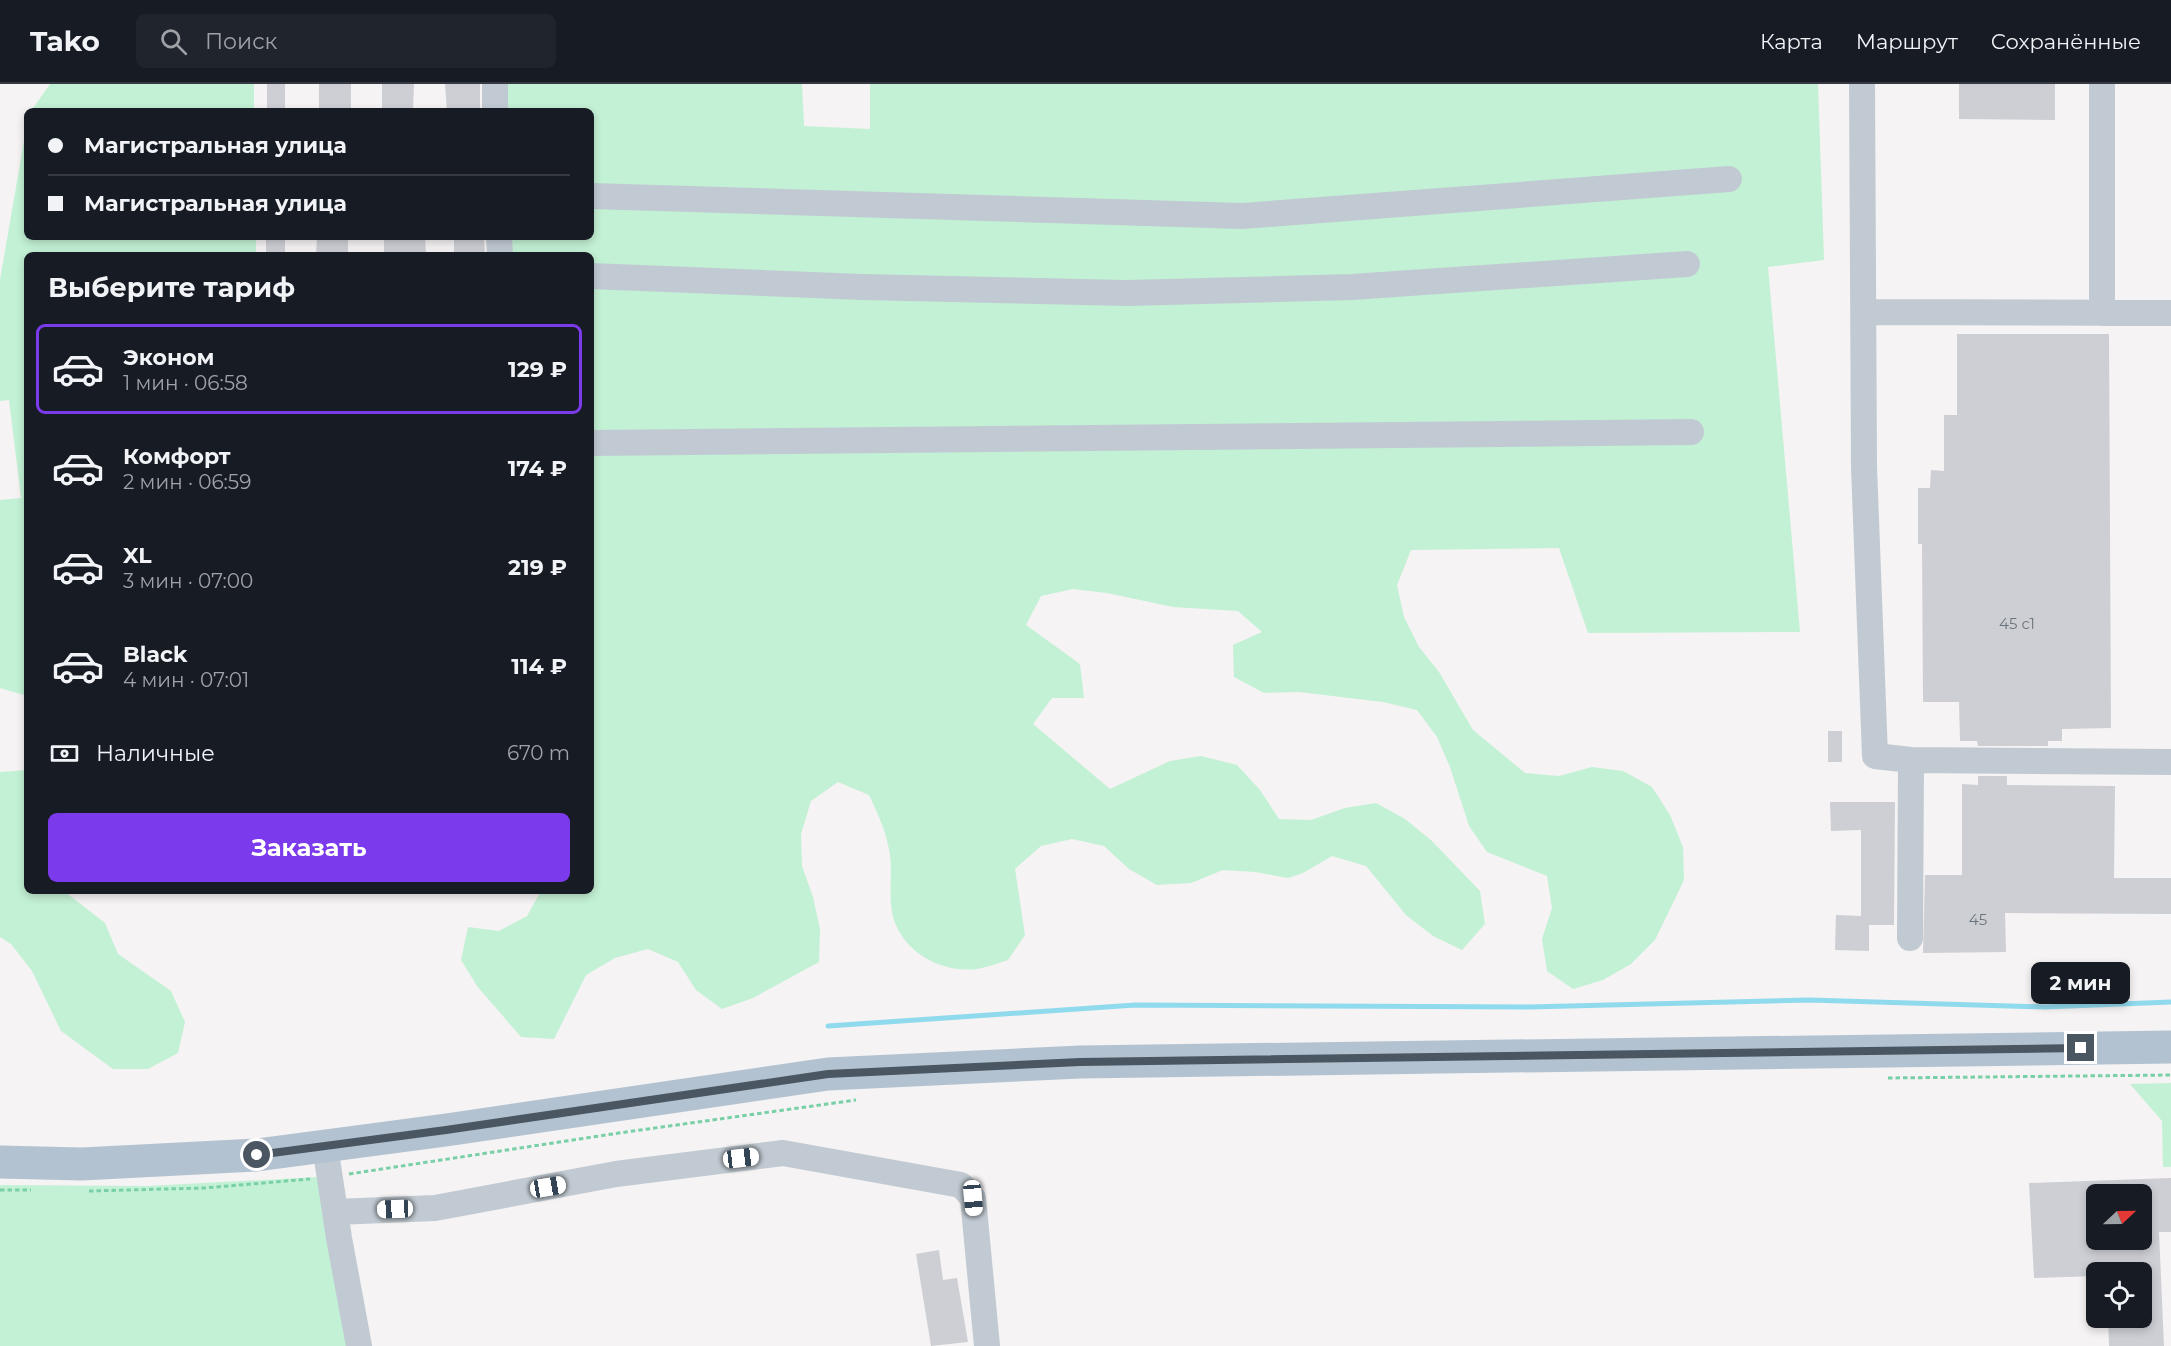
<!DOCTYPE html>
<html lang="ru">
<head>
<meta charset="utf-8">
<style>
  :root { --surface:#171b24; --page:#20242c; --text:#f1f3f6; --muted:#9ea1a6; --line:#363941; --accent:#7c3aed }
  body { margin:0; font-family:Montserrat,sans-serif; background:var(--page); color:var(--text); height:100vh; display:flex; flex-direction:column; font-size:22px; white-space:nowrap }
  * { box-sizing:border-box; margin:0 }
  p { font-size:20px; color:var(--muted) }
  .icon { flex:none; width:33px; height:33px; fill:none; stroke:currentColor; stroke-width:2; stroke-linecap:round; stroke-linejoin:round }
  .map { position:relative; flex:1; overflow:hidden }
  .sheet { position:absolute; left:24px; top:168px; width:570px; height:642px; display:flex; flex-direction:column; background:var(--surface); border-radius:9px; box-shadow:0 3px 9px #0003 }
  .sheet>* { flex:none }
  .guide { position:absolute; left:24px; top:24px; width:570px; height:132px; border-radius:9px; box-shadow:0 3px 9px #0003; display:grid; align-content:center; height:132px; padding:0 24px; background:var(--surface) }
  .needle { width:39px; rotate:68deg }
  .fabs { position:absolute; left:2086px; top:1100px; display:grid; gap:12px }
  .fabs a { display:grid; place-items:center; width:66px; height:66px; border-radius:9px; background:var(--surface); box-shadow:0 3px 9px #0003; font-size:30px }
  .end { position:absolute; width:27px; height:27px; margin:-14px; border:8px solid #4a5661; background:#fff; box-shadow:0 0 0 3px #fff }
  .from { border-radius:50% }
  .bubble { position:absolute; height:42px; border-radius:9px; background:var(--surface); box-shadow:0 3px 9px #0003; font-size:20px; font-weight:700; line-height:42px; text-align:center }
  .car { position:absolute; width:18px; height:36px; margin:-18px -9px; border-radius:8px; box-shadow:0 0 4px 2px #0007; background:linear-gradient(#fff 24%,#345 0 40%,#fff 0 76%,#345 0 86%,#fff 0) }
  .guide b { display:flex; align-items:center; gap:21px; height:57px; font-size:22px }
  .guide b+b { border-top:2px solid var(--line) }
  .guide i { width:15px; height:15px; background:var(--text) }
  ul { padding:0; list-style:none }
  li { display:flex; align-items:center; gap:18px; height:90px; margin:0 12px 9px; padding:0 12px; border:3px solid transparent; border-radius:9px }
  li div { flex:1 }
  li b { display:block; font-size:22px }
  li em { font-style:normal; font-weight:700 }
  li.selected { border-color:var(--accent) }
  li>.icon { width:54px; height:54px; stroke-width:1.5 }
  h2 { padding:0 24px; font-size:27px; line-height:72px }
  .pay { display:flex; align-items:center; gap:15px; height:66px; padding:0 24px; font-size:22px }
  .pay p { margin-inline-start:auto }
  .primary-button { display:flex; gap:12px; margin-top:auto; padding:12px 24px }
  .primary-button a { flex:1; height:69px; border-radius:9px; background:var(--accent); color:#fff; font-size:24px; font-weight:700; line-height:69px; text-align:center }
  header { display:flex; align-items:center; gap:36px; box-sizing:border-box; height:84px; padding:0 30px; background:var(--surface); border-bottom:2px solid var(--line) }
  header strong { font-size:28px }
  nav { display:flex; gap:33px; margin-inline-start:auto; font-size:21px }
  .search { width:420px; height:54px; background:var(--page); display:flex; align-items:center; gap:15px; box-sizing:border-box; padding:0 21px; border-radius:9px; color:var(--muted); font-size:22px }
  .map>svg:first-child { display:block }
  .green { fill:#c3f1d5 }
  .lines { fill:none; stroke-linecap:round; stroke-linejoin:round }
  .stream { stroke:#90daee; stroke-width:5 }
  .building { fill:#cdcfd5; fill-rule:evenodd }
  .path { stroke:#7ad0a6; stroke-width:3; stroke-dasharray:4.5 3; stroke-linecap:butt }
  .minor { stroke:#c1cad2; stroke-width:26 }
  .major { stroke:#b3c2d1; stroke-width:33 }
  .route { stroke:#4a5661; stroke-width:8 }
  .labels { text-anchor:middle; dominant-baseline:central; stroke-width:6; stroke-linejoin:round; paint-order:stroke }
  .number-label { font-size:15px; fill:#6b747e }
</style>
</head>
<body>
<header>
<strong>Tako</strong>
<div class="search"><svg class="icon" aria-label="search" viewBox="0 0 24 24"><circle cx="10" cy="10" r="6"/><path d="M15 15l6 6"/></svg>Поиск</div>
<nav><a>Карта</a><a>Маршрут</a><a>Сохранённые</a></nav>
</header>
<div class="map">
<svg width="2171" height="1262" viewBox="0 0 2171 1262">
  <rect width="100%" height="100%" fill="#f5f3f3"/>
  <path class="green" d="M50,0H254V27H31Z
    M505,0H802L804,42L870,45V0H1818L1824,176L1768,183L1800,548L1588,549L1559,464L1411,466L1397,501L1404,533L1419,563L1439,588L1473,646L1525,689L1559,692L1592,683L1623,687L1652,703L1670,731L1683,763L1684,796L1655,856L1631,880L1603,896L1573,905L1547,887L1542,855L1552,824L1547,792L1487,768L1469,742L1450,683L1437,653L1417,626L1383,618L1299,608L1264,609L1234,593L1233,561L1262,548L1238,527L1173,523L1107,509L1073,505L1041,512L1026,541L1080,580L1084,614H1052L1033,640L1110,705L1170,677L1201,672L1237,681L1260,706L1279,735L1311,736L1345,724L1376,719L1405,735L1432,757L1480,807L1485,840L1462,866L1433,852L1406,831L1366,782L1332,772L1303,789L1288,794L1255,788L1223,786L1191,799L1157,801L1129,785L1104,762L1072,755L1041,762L1015,785L1025,851L1008,876C998,879 987,883 977,885C943,889 908,871 895,839C887,818 893,793 890,771C887,749 878,730 869,711L838,698L811,717L801,750L802,782L813,813L820,845L819,878L753,914L722,925L696,906L678,878L648,865L615,874L586,891L554,955L521,953L477,902L461,876L468,843L499,847L527,832L541,807H591V171H510V153H591V27H506Z
    M27,39V153H256V171H27V612L0,604V416L21,414L9,316L0,317V196Z
    M27,686V807H64L105,839L118,870L171,907L185,938L178,969L148,985H113L61,947L32,887L11,860L0,853V688Z
    M2171,999V1083H2163L2162,1037L2130,1000Z
    M319,1093L347,1262H0V1101L146,1102Z"/>
  <g class="lines">
    <path class="stream" d="M828,942L1135,921L1529,923L1809,916L2045,923L2171,918"/>
  </g>
  <path class="building" d="M267,0H285V27H267Z
    M319,0H351V27H319Z
    M382,0H414L413,27H382Z
    M445,0H480V27H447Z
    M1959,0H2055V36L1959,35Z
    M266,153H285V171H266Z
    M317,153H348V171H316Z
    M384,153H425L426,171H384Z
    M454,153H484L485,171H454Z
    M1957,250H2109L2111,644L2062,645V657H2048V662H1978L1977,657H1960L1959,618H1923L1922,460H1918V404H1930L1931,386L1944,387V331H1957Z
    M1828,647H1842V678H1828Z
    M1978,692H2007V701L2115,702L2114,794H2171V830L2005,829L2006,868L1923,869L1925,791H1962V700L1978,701Z
    M1830,718H1895L1894,841H1869V867L1835,866L1836,831L1861,832V746L1831,747Z
    M2171,1094V1148H2159L2164,1262H2109L2108,1233H2142V1188H2097V1192L2034,1194L2029,1099ZM2097,1110H2142V1155H2097Z
    M939,1166L943,1196L957,1194L968,1258L931,1262L916,1170Z"/>
  <g class="lines">
    <path class="path" d="M1888,994L2171,991
      M349,1090L619,1049L856,1016
      M0,1106H31
      M89,1107L204,1104L310,1095"/>
    <path class="minor" d="M495,0V27
      M1862,0L1864,383L1875,672L1911,676L2171,678
      M2102,0V229
      M591,112L1242,132L1729,95
      M499,153L500,171
      M591,192L862,203L1127,209L1352,203L1687,180
      M1864,228L2171,229
      M591,359L1691,348
      M1910,854L1911,676
      M325,1062L339,1154L359,1262
      M335,1128L435,1124L616,1090L783,1069L961,1101L973,1114L987,1262"/>
    <path class="major" d="M0,1078L82,1080L257,1071L446,1046L828,990L1080,978L2171,963"/>
  </g>
  <g class="lines">
    <path class="route" d="M257,1071L446,1046L828,990L1080,978L2081,964"/>
  </g>
  <g class="labels">
    <g class="number-label">
      <text x="2017" y="539">45 с1</text>
      <text x="1978" y="835">45</text>
    </g>
  </g>
</svg>
<div class="fabs">
<a><svg class="needle" viewBox="-14 -14 28 28"><path d="M0-13l5 13h-10z" fill="#e53935"/><path d="M0 13l5-13h-10z" fill="#9ea1a6"/></svg></a>
<a><svg class="icon" aria-label="locate" viewBox="0 0 24 24"><circle cx="12" cy="12" r="6"/><path d="M12 2v4M12 18v4M2 12h4M18 12h4"/></svg></a>
</div>
<i class="end from" style="left:257px;top:1071px"></i>
<i class="end" style="left:2081px;top:964px"></i>
<div class="bubble" style="left:2031px;top:878px;width:99px">2 мин</div>
<i class="car" style="left:741px;top:1074px;rotate:83deg"></i>
<i class="car" style="left:548px;top:1103px;rotate:80deg"></i>
<i class="car" style="left:973px;top:1114px;rotate:175deg"></i>
<i class="car" style="left:395px;top:1125px;rotate:268deg"></i>
<div class="guide">
<b><i class="from"></i>Магистральная улица</b>
<b><i></i>Магистральная улица</b>
</div>
<section class="sheet">
<h2>Выберите тариф</h2>
<ul>
<li class="selected"><svg class="icon" aria-label="car" viewBox="0 0 24 24"><path d="M5 17H2v-5l4-1 3-4h7l3 4 3 1v5h-3M9 17h6M6 11h13"/><circle cx="7" cy="17" r="2"/><circle cx="17" cy="17" r="2"/></svg><div><b>Эконом</b><p>1 мин · 06:58</p></div><em>129 ₽</em></li>
<li><svg class="icon" aria-label="car" viewBox="0 0 24 24"><path d="M5 17H2v-5l4-1 3-4h7l3 4 3 1v5h-3M9 17h6M6 11h13"/><circle cx="7" cy="17" r="2"/><circle cx="17" cy="17" r="2"/></svg><div><b>Комфорт</b><p>2 мин · 06:59</p></div><em>174 ₽</em></li>
<li><svg class="icon" aria-label="car" viewBox="0 0 24 24"><path d="M5 17H2v-5l4-1 3-4h7l3 4 3 1v5h-3M9 17h6M6 11h13"/><circle cx="7" cy="17" r="2"/><circle cx="17" cy="17" r="2"/></svg><div><b>XL</b><p>3 мин · 07:00</p></div><em>219 ₽</em></li>
<li><svg class="icon" aria-label="car" viewBox="0 0 24 24"><path d="M5 17H2v-5l4-1 3-4h7l3 4 3 1v5h-3M9 17h6M6 11h13"/><circle cx="7" cy="17" r="2"/><circle cx="17" cy="17" r="2"/></svg><div><b>Black</b><p>4 мин · 07:01</p></div><em>114 ₽</em></li>
</ul>
<div class="pay"><svg class="icon" aria-label="cash" viewBox="0 0 24 24"><path d="M3 7h18v10H3z"/><circle cx="12" cy="12" r="2"/></svg>Наличные<p>670 m</p></div>
<div class="primary-button"><a>Заказать</a></div>
</section>
</div>
</body>
</html>
